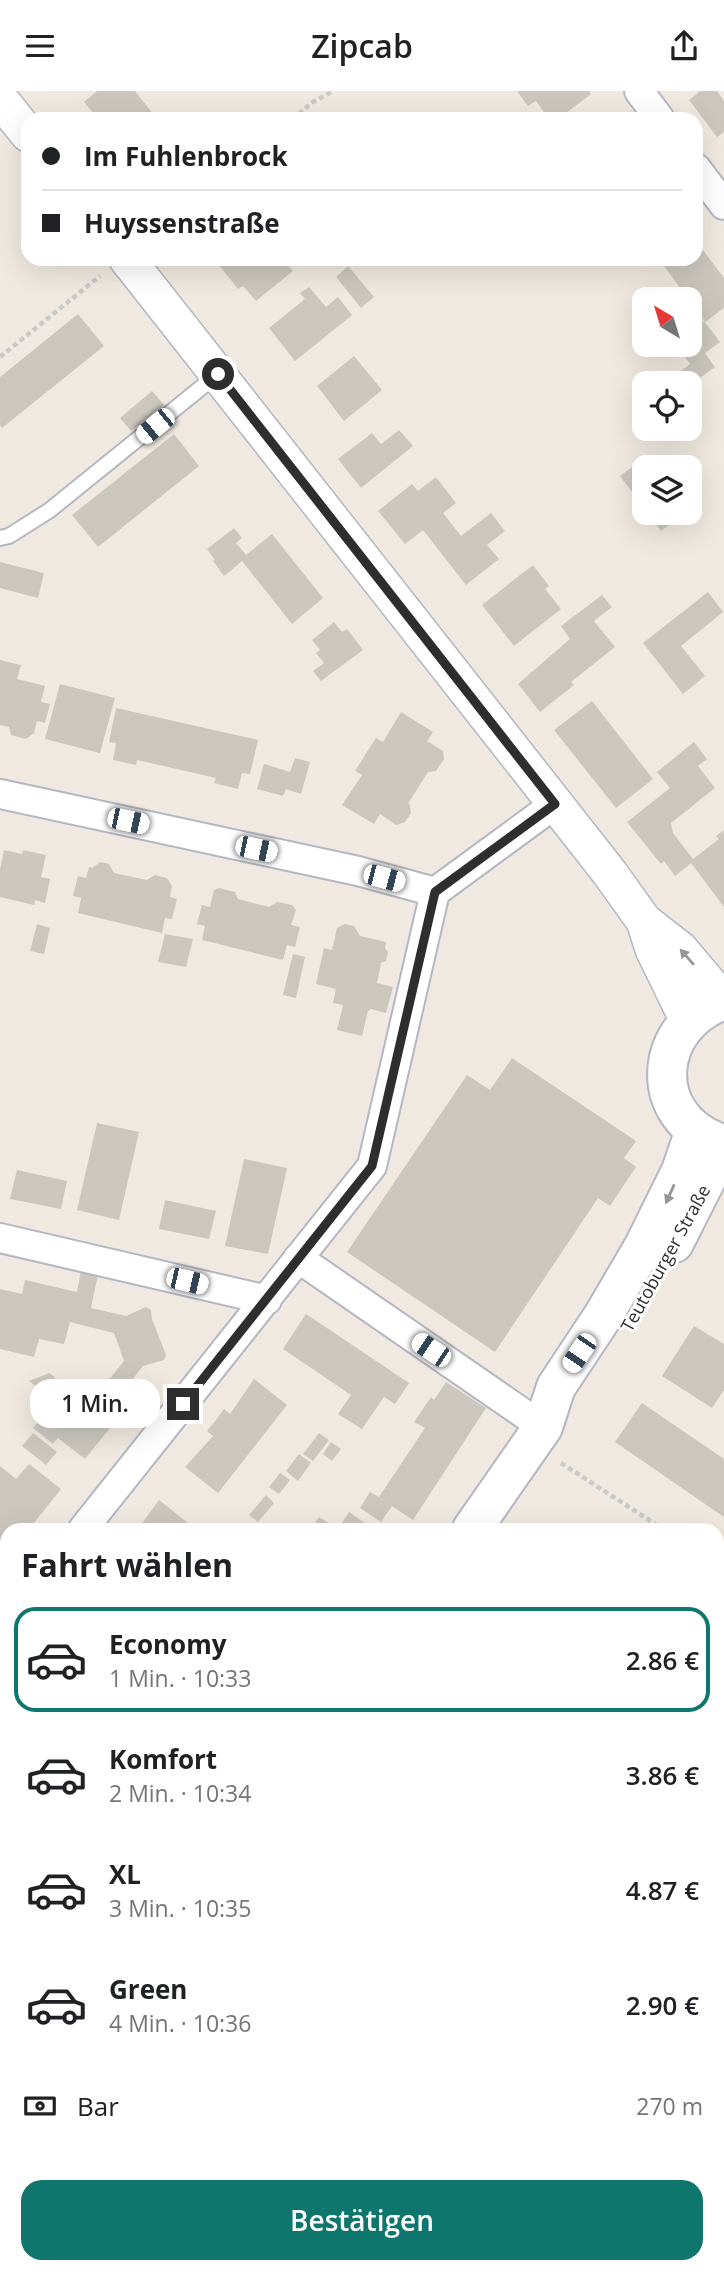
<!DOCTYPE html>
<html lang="de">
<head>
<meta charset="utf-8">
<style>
  :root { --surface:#fff; --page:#f2f2f2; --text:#202124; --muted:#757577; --line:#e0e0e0; --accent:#0f766e }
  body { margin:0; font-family:"Open Sans",sans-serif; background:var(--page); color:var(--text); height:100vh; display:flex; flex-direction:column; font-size:26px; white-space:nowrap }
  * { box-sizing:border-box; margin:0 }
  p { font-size:23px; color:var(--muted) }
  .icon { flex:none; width:38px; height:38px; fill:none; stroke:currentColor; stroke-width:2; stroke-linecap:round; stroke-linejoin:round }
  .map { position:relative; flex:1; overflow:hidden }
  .panel { position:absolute; left:0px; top:1432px; width:724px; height:751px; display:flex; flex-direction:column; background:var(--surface); border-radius:21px 21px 0 0; box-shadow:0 7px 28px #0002 }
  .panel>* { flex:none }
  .hud { position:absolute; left:21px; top:21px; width:682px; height:154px; border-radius:21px; box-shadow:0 7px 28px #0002; display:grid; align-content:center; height:154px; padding:0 21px; background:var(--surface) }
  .needle { width:46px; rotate:322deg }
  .buttons { position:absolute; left:632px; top:196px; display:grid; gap:14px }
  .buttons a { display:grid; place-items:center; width:70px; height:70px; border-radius:14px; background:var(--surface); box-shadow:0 7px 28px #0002; font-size:35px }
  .end { position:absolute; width:32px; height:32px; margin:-16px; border:9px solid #2e2e2e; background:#fff; box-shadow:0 0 0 4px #fff }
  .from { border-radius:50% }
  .bubble { position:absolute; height:49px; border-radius:21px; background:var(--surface); box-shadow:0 7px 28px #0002; font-size:23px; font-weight:600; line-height:49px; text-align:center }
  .car { position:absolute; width:21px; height:42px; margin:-21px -10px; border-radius:9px; box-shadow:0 0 5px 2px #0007; background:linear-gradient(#fff 24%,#345 0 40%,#fff 0 76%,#345 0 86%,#fff 0) }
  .hud b { display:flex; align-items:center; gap:24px; height:66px; font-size:26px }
  .hud b+b { border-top:2px solid var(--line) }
  .hud i { width:18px; height:18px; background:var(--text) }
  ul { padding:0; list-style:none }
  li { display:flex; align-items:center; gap:21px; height:105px; margin:0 14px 10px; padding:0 7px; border:4px solid transparent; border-radius:21px }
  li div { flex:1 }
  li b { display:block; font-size:26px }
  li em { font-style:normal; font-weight:600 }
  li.current { border-color:var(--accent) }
  li>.icon { width:63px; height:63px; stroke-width:1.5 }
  h2 { padding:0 21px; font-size:32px; line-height:84px }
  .pay { display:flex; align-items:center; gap:18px; height:77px; padding:0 21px; font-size:26px }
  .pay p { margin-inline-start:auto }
  .action { display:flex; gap:14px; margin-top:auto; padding:14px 21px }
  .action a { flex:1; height:80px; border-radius:21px; background:var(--accent); color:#fff; font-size:28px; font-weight:600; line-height:80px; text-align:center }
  header { display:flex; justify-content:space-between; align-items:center; height:91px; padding:0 21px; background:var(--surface); font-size:32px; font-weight:600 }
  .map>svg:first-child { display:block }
  .education { fill:#f0e6d1 }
  .green { fill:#b6e59e }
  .building { fill:#cbc7bf }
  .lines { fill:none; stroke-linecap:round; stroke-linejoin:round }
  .service-casing { stroke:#b4b7c1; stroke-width:18 }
  .minor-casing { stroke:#b4b7c1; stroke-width:32 }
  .tertiary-casing { stroke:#b4b7c1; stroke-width:38 }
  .secondary-casing { stroke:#b4b7c1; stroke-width:42 }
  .path { stroke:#c9c9c9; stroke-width:4.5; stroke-dasharray:5 3.5; stroke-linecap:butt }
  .service { stroke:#fff; stroke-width:14 }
  .minor { stroke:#fff; stroke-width:28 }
  .tertiary { stroke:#fff; stroke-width:35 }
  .secondary { stroke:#fff; stroke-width:38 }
  .oneway { fill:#969696 }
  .route { stroke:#2e2e2e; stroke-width:9 }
  .labels { text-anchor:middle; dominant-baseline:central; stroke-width:6; stroke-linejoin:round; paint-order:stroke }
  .street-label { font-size:18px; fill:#2e2e2e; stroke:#fff }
</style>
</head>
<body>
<header><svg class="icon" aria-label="menu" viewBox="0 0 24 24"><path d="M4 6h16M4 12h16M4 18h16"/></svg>Zipcab<svg class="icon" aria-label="share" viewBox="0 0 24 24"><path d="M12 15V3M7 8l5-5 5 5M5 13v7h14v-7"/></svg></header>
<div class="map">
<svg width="724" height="2181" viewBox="0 0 724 2181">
  <rect width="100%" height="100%" fill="#efe9e1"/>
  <path class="education" d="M0,1607L7,1612V2030L0,2040Z"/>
  <path class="green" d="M718,1856L724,1861V1958L718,1965Z"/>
  <path class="building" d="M97,0H135L157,28H98L84,11Z
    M517,0H589L591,3L558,28H549L536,10L528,15Z
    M700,0H717L724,10V41L717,46L689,9Z
    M696,150L724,187V217L705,231L659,168H696Z
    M214,168H282L293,180L256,210L243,195L238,198Z
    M348,175L374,206L361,217L336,186Z
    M309,196L326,216L338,206L352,224L295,270L269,237L305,208L300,202Z
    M78,223L104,255L2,337L0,334V286Z
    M704,230L720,251L705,262L715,276L690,294V292H684L677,283L690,273L676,254H690V240Z
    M354,265L382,299L344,330L317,295Z
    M152,300L164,314L131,340L120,327Z
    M399,339L413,355L361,397L338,368L372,342L381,353Z
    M174,343L199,375L98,456L72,424Z
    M643,368L649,376H644V417L620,385Z
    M436,386L456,412L443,422L461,445L491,422L505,440L487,454L499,468L466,494L423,439L405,453L378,420L412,393L418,400Z
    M648,422H685L661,440Z
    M234,437L242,447L236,452L246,464L272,443L323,507L292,533L242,470L224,485L213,470L215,469L207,458Z
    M0,471L44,482L38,507L0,497Z
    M533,474L549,495L545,498L561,518L514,555L482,514Z
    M708,501L723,521L681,555L705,585L683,603L643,552Z
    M602,504L612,516L594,530L615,556L571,591L574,594L540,621L518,593L570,548L561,535Z
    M334,531L342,541L347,538L363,559L321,590L313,580L324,572L316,562L320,559L312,549Z
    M0,569L21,574L17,588L45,595L41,611L50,613L45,632L37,630L34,642L26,648L11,644L9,636L0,634Z
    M60,593L115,607L100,662L45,648Z
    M592,610L653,688L616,717L554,639Z
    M116,617L258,649L250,683L242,682L238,698L214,692L216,687L199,683L137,669L136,674L113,669L116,652L109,651Z
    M401,621L433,641L427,650L443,660L444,668L436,680L428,681L409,711L411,722L405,731L396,734L380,723L374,733L342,714L362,684L355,680L365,664L376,647L383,651Z
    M694,651L707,668L698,675L715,697L671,732L673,742L693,768L719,748L716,745L724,739V816L691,772L675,785L664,770L661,773L627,731L670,697L657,681Z
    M295,667L310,671L301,703L286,698L283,705L257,698L264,673L290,681Z
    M4,759L22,763L23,759L46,764L41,786L50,788L45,812L35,809L34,814L0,806V778Z
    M100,771L109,773L114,782L147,789L155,784L167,787L172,795L170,806L177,808L172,828L165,827L162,842L78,822L81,807L73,805L78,785L86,787L89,776L92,777Z
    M219,797L235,801L238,808L269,816L277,811L292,814L296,819L291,834L300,836L295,856L287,854L283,869L202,849L205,835L197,833L202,814L210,816L214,799Z
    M37,833L50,837L44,863L30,860Z
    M345,833L354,835L360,845L386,851L385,857L388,861L386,870L381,872L377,892L393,896L386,922L371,918L368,920L362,945L337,939L343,914L333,912L336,898L316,893L324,857L332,859L337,837Z
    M165,843L193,848L186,876L158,871Z
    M293,863L305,866L296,907L283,904Z
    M512,967L636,1050L624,1067L636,1076L610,1115L598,1107L495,1261L347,1161L467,984L490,999Z
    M97,1032L139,1041L119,1129L77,1119Z
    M244,1068L287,1077L268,1163L225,1155Z
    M17,1079L67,1090L61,1118L10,1108Z
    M165,1109L216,1120L209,1148L159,1138Z
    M81,1180L98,1184L91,1217L126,1225L146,1216L151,1219L152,1228L166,1264L164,1269L143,1275L109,1318L119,1326L85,1368L58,1347L53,1353L33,1337L72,1289L94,1307L124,1270L114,1242L70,1231L64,1253L39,1248L34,1266L0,1258V1198L22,1203L25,1189L77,1201Z
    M306,1223L409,1292L395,1313L384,1306L362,1338L338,1323L351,1304L283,1258Z
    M694,1235L724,1253V1299L712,1317L662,1285Z
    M50,1282L55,1287L44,1301L29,1290Z
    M254,1288L287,1314L218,1402L185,1376L213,1345L207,1340L216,1329L224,1318L230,1323Z
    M446,1291L486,1317L413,1429L392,1415L381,1431L360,1417L370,1401L379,1406L425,1337L414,1331L431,1306L434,1309Z
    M642,1312L724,1368V1426L615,1351Z
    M33,1342L57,1361L46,1374L22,1355Z
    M319,1342L329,1349L313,1370L303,1363Z
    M331,1351L341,1358L332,1370L323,1363Z
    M299,1363L311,1372L298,1390L286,1380Z
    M29,1373L61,1398L29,1438H7V1466L0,1475V1375L16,1388Z
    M280,1382L290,1389L279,1403L269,1396Z
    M266,1404L274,1412L258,1431L249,1424Z
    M159,1409L192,1435L188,1438H138Z
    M349,1421L374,1438H311L319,1426L338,1438Z
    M724,1577V1639L718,1634V1586Z
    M0,1687L7,1692V1798L0,1794Z
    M718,1794L724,1798V1838L718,1834Z
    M724,1987V2043L718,2037V1994Z
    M160,2175H244L252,2181H168Z
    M639,2175H708L713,2181H644Z"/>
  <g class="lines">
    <g class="service-casing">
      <path id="service" d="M0,447L9,445L50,419L218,283"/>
    </g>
    <g class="minor-casing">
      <path id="minor" d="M639,0L660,28
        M696,77L724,114
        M0,703L358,780L435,801
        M435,801L555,713
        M0,1147L267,1209
        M298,1167L543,1336
        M83,1438L372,1075L435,801
        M0,1542L7,1533
        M0,1581L7,1586
        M375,2175L385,2181
        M353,2181L358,2175"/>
    </g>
    <g class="tertiary-casing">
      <path id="tertiary" d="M0,8L28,43
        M127,168L609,781L644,830L653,858L688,930
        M644,830L680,858L723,909"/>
    </g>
    <g class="secondary-casing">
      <path id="secondary" d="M717,1051C646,1024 653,934 724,909
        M674,1152L724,1053
        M472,1438L543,1336L556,1296L603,1225L644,1155L681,1080L695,1039
        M0,2137L7,2126"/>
    </g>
    <path class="path" d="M292,28L313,11L333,0
      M0,266L100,185
      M561,1372L663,1438
      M718,1474L724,1478"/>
    <use href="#service" class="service"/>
    <use href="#minor" class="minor"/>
    <use href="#tertiary" class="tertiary"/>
    <use href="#secondary" class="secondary"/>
  </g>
  <defs><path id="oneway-solid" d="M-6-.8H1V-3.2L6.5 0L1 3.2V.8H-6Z" transform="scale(1.75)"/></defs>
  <g class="oneway">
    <use href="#oneway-solid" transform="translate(687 866) rotate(-131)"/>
    <use href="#oneway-solid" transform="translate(670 1103) rotate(114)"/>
  </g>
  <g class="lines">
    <path class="route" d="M183,1313L372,1075L435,801L555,713L218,283"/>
  </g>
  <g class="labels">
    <g class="street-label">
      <text transform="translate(665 1167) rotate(-61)">Teutoburger Straße</text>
    </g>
  </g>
</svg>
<div class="buttons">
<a><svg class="needle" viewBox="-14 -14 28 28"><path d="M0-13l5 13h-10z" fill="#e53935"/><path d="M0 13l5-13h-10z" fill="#757577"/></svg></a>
<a><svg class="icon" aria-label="locate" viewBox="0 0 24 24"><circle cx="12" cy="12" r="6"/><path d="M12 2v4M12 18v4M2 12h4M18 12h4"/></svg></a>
<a><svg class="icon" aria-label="layers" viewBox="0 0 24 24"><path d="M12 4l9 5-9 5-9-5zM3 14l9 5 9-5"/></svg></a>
</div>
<i class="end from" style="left:218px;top:283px"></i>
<i class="end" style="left:183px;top:1313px"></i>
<div class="bubble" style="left:30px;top:1288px;width:130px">1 Min.</div>
<i class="car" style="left:155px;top:335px;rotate:231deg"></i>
<i class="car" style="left:128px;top:730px;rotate:102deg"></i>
<i class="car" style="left:256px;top:758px;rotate:102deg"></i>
<i class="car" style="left:384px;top:787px;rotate:105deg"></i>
<i class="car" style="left:187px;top:1190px;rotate:103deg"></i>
<i class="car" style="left:431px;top:1259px;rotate:304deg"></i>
<i class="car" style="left:579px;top:1262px;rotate:214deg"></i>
<div class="hud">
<b><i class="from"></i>Im Fuhlenbrock</b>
<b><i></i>Huyssenstraße</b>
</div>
<section class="panel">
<h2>Fahrt wählen</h2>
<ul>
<li class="current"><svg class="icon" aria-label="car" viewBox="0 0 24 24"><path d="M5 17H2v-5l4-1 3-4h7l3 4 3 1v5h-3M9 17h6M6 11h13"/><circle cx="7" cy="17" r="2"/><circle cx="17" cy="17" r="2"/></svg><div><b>Economy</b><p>1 Min. · 10:33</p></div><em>2.86 €</em></li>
<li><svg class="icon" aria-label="car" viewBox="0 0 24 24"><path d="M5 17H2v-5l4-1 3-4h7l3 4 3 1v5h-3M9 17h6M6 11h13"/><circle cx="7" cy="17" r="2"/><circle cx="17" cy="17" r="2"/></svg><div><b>Komfort</b><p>2 Min. · 10:34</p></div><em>3.86 €</em></li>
<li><svg class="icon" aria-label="car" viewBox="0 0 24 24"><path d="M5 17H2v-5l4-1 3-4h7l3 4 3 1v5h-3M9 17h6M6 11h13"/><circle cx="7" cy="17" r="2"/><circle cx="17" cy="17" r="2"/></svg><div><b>XL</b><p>3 Min. · 10:35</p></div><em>4.87 €</em></li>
<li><svg class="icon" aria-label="car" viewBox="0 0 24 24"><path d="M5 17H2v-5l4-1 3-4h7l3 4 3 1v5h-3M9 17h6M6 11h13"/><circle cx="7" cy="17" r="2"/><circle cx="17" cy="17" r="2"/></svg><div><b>Green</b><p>4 Min. · 10:36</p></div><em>2.90 €</em></li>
</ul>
<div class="pay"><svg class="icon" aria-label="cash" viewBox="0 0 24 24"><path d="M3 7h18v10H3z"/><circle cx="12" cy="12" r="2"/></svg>Bar<p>270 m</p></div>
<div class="action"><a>Bestätigen</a></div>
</section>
</div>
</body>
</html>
